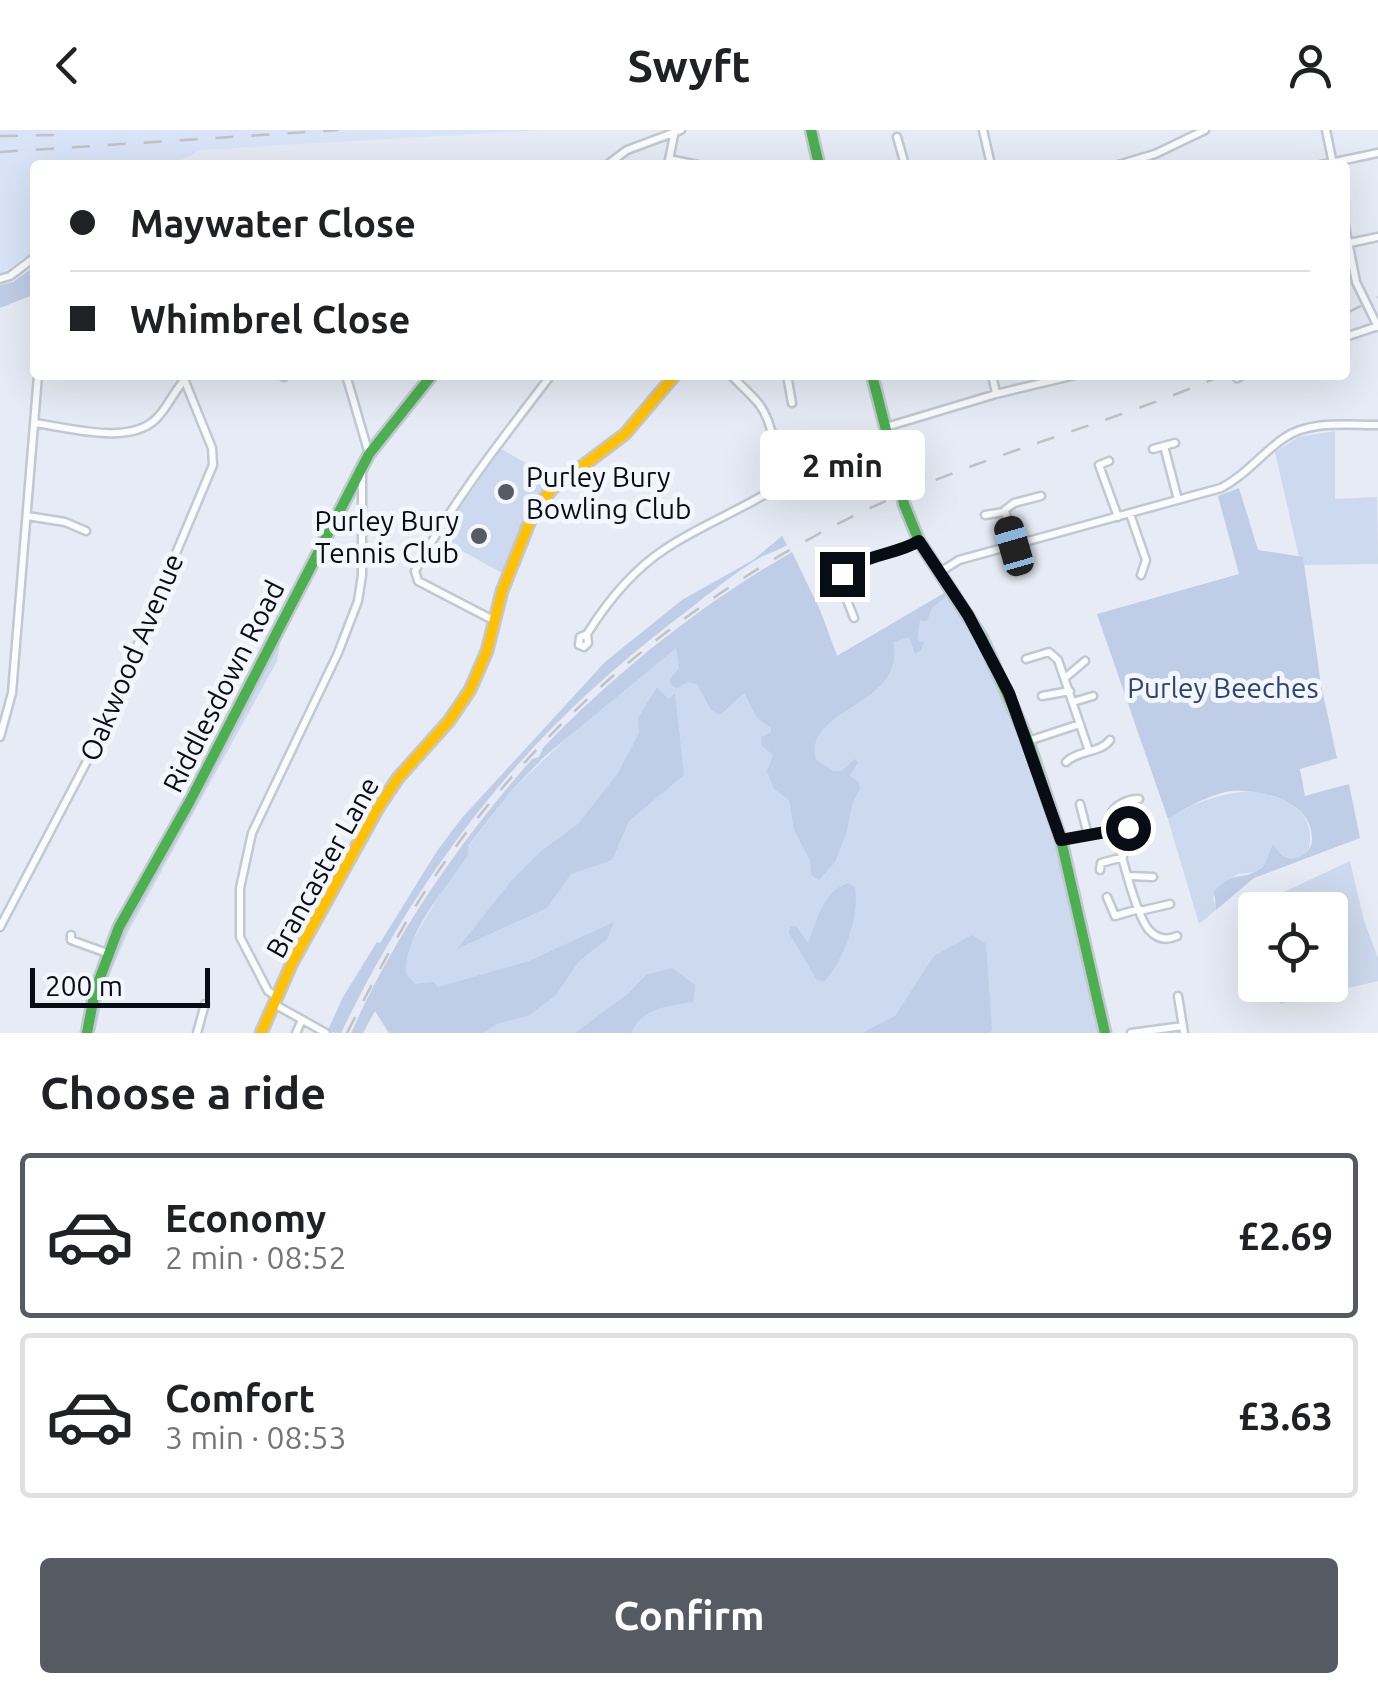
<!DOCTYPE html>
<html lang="en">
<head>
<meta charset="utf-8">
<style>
  :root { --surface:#fff; --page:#f6f6f6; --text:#202124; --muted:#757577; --line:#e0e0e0; --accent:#555a63 }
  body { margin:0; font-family:Ubuntu,sans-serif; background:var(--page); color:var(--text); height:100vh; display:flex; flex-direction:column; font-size:38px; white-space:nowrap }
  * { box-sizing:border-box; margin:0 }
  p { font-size:32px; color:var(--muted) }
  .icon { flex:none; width:55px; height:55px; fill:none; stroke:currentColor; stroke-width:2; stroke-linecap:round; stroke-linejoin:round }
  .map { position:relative; height:903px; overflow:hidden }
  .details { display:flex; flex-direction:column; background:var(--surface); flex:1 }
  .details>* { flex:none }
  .guide { position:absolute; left:30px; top:30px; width:1320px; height:220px; border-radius:10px; box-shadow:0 10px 40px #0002; display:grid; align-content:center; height:220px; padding:0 40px; background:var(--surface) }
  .buttons { position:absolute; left:1238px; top:762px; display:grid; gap:20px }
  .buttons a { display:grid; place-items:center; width:110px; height:110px; border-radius:10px; background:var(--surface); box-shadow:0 10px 40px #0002; font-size:50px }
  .scale { position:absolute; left:30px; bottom:25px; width:180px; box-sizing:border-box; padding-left:10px; border:5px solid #070c15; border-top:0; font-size:28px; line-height:35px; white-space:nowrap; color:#070c15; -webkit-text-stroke:8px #f3f6fc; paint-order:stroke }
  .end { position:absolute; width:45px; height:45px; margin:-22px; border:12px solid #070c15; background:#fff; box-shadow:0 0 0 5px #fff }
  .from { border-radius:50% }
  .bubble { position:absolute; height:70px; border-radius:10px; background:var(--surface); box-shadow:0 10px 40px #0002; font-size:32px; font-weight:700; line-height:70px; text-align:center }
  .car { position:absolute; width:30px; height:60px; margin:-30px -15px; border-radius:12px; box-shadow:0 0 8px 2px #0007; background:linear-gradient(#222 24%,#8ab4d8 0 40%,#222 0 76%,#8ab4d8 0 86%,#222 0) }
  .guide b { display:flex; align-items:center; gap:35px; height:95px; font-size:38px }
  .guide b+b { border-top:2px solid var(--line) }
  .guide i { width:25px; height:25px; background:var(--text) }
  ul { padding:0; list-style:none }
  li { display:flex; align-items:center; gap:30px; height:165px; margin:0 20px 15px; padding:0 20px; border:5px solid var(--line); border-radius:10px }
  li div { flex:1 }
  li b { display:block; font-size:38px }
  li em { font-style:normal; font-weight:700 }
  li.on { border-color:var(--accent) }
  li>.icon { width:90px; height:90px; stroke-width:1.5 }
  h2 { padding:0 40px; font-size:45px; line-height:120px }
  .button { display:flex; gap:20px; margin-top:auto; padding:20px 40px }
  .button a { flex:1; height:115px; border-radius:10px; background:var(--accent); color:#fff; font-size:40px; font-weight:700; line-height:115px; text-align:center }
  header { display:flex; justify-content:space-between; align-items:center; height:130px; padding:0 40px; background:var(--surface); font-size:45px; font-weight:700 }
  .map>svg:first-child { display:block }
  .built { fill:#d9e4f8 }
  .green { fill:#cdd9ee }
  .forest { fill:#bfcde6 }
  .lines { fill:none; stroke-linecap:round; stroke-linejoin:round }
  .street-casing { stroke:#c2c8d2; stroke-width:11 }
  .fast-casing { stroke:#c2c8d2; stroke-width:15 }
  .slow-casing { stroke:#c2c8d2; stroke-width:15 }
  .street { stroke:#fbfcfe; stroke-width:6 }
  .fast { stroke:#4caf50; stroke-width:10 }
  .slow { stroke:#ffc107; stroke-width:10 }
  .rail { stroke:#c1c2c5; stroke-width:2.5; stroke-dasharray:18 18; stroke-linecap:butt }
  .fast-bridge-casing { stroke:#c2c8d2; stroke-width:15; stroke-linecap:butt }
  .fast-bridge { stroke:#4caf50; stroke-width:10 }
  .route { stroke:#070c15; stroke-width:12 }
  .poi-dot { fill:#555a63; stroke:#f3f6fc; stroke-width:4 }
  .labels { text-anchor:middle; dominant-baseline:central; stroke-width:10; stroke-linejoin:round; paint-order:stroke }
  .poi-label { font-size:28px; fill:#070c15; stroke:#f3f6fc; text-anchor:start }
  .street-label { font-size:28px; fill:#070c15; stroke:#f3f6fc }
  .park-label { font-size:28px; fill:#2b4375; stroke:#f3f6fc }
</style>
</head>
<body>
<header><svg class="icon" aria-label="back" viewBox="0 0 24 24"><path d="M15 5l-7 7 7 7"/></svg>Swyft<svg class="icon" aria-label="person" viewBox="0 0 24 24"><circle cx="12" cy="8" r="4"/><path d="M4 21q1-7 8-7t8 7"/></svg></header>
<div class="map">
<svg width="1378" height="903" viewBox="0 0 1378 903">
  <rect width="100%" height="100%" fill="#e6ebf5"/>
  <path class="built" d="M0,0H540L200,20L172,35H35V121L0,144Z"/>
  <path class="green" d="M1335,301V369L1377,367L1378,434L1304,435L1303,428L1299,427L1275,322L1299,307Z
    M501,319L554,349L528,379L502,443L439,408Z
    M946,462C977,503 998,551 1016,599C1055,700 1076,797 1098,903H389L375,880L385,857L468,717L511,661L589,587L677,517L820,480L837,526Z
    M283,495L277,531L128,802L106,853L95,903H90L110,824Z
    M1257,661C1272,666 1290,670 1301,683C1320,706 1308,744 1279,722L1256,742L1237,744L1213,767L1216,780L1199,794L1168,689C1197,671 1223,662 1257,661Z
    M1350,731L1364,791L1378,828V851L1280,874L1275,855H1330V780H1260L1258,774Z"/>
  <path class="forest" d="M35,136V164L0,178V155L13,152Z
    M1239,358L1258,420L1303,427L1321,555L1337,628L1300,639L1305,666L1349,654L1360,708L1254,748L1216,780L1214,761C1236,739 1245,751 1261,738C1269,732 1267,723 1273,715C1277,719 1279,723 1284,726C1296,733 1312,723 1312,709C1313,670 1255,656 1225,662C1205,667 1186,678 1168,689L1097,484L1239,444L1218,366Z
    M782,406L787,415C779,420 767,424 761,427C732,444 699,472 670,494C524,606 421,738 341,903L327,902L343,867L377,812L380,813L437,721L461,689L605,532L682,470L753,430Z
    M792,422L820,480L837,526L946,462L948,465L932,478L927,491L920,490L917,510L924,512L921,520L915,524L909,507L893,512C907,577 802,577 816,630L834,641H841L855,629L858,632L850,646L859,652L860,659L852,675L847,701L835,732L819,750L811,745L810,730L794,700L789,670L774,659L767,641L773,625L761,615V607L771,602V597C753,589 753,578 744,563L720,585L711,580L697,554L688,552L677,558L672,556L669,550L679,538L676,518L545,626L511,661L468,716V725C448,755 402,808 406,844L415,854L434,852L438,857L529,831L614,792L607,809L579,831L556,865L528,886L499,893L482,903H389L375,881L363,903H351C397,801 459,713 532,629L539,627L543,618C617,541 699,476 792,422Z
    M657,557L668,569L675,564L684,645L629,691L612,730L571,744L547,778L457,819L512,750L540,722L579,693L618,643L639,603L638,588Z
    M848,753L855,757C860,786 844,829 825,851L817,850L789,803L790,796H796L808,813C818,789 822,762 848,753Z
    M972,805L986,814L992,900L990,903H862L895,886L934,826Z
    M672,838L695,855L693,872C667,876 642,878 631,903H575L629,863L646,845Z"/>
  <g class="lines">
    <g class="street-casing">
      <path id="street" d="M983,0L991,35
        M1326,0L1333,34
        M897,7L905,35
        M669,29L698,35
        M607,35L627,20L681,0
        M668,35L674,5
        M1118,35L1155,24L1205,0
        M1321,35L1378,23
        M1345,96L1356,152L1378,197
        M1345,114L1378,107
        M0,149L10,146L35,127
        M1345,207L1378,196
        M281,245L284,247
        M346,245L369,324
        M787,245L792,273
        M992,245L996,263
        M1237,248L1243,245
        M34,293C68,297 128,316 156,289C169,276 175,258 189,245
        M886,297L996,264L1075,245
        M1175,313L1164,316L1178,370
        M1153,319L1164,316
        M1109,331L1099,335L1118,387
        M836,334L840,345
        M832,336L890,312
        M1130,384L1146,430L1141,445
        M985,385L1004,382
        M27,386L65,392L86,401
        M1014,417L1005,380L1014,373L1041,366
        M940,442L959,430L1221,358C1246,345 1261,324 1284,308C1310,290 1348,295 1378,295
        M854,488L843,460V444C861,425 896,425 919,411
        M495,491L418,451L415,441C453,371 503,308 551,245
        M587,504L588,513L584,517L579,515L580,507L587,504C607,472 633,440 665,419C699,396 739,381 774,359C780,336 774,294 759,274C751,264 740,255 731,245
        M1026,529L1049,522L1058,530L1089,621
        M1066,547L1085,531
        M1042,566L1070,561
        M1073,572L1093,566
        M0,607L12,563L38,245
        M1028,611L1080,594
        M1066,632C1078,620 1101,623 1110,610
        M1139,669C1130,668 1113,675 1111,685C1118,709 1134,783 1149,800C1157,809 1166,811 1177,806
        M1080,674L1088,705
        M1061,710L1115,700H1148
        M1100,740L1101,733L1123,727
        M1129,746L1153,747
        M1107,767L1115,786L1139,779
        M1140,781L1170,774
        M0,797L96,614L213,335L212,318L184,249
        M71,805V810L107,823
        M1178,866L1184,903
        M277,867L268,861L240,807V758L252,703L338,523L358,471L362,445V341
        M274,874L326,903
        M197,903L205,874
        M296,903L302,890
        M1131,903L1183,896"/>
    </g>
    <g class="fast-casing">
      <path id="fast" d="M811,0L819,35
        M872,245L898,347
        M904,374L919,411L982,508L1028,611L1061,710L1105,903
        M87,903L95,861L119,797L190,671L369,324L432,245"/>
    </g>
    <g class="slow-casing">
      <path id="slow" d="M261,903L292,833L378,678L398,648L449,591L470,560L487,521L502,461L534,381L552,359L625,304L675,245"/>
    </g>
    <use href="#street" class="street"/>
    <use href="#fast" class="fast"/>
    <use href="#slow" class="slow"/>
    <path class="rail" d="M0,6L55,5
      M0,22L338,0
      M1345,184L1378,167
      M347,903C372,854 397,804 427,758C543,582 717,441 911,360C1013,317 1121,289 1223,245"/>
    <g class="fast-bridge-casing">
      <path id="fast-bridge" d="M898,347L904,374"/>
    </g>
    <use href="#fast-bridge" class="fast-bridge"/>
  </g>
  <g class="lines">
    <path class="route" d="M842,444C861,425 896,425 919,411L968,485L1009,563L1061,710L1128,698"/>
  </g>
  <g class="poi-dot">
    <circle cx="506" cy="362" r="10"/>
    <circle cx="479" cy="406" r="10"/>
  </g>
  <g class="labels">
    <g class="poi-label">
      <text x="526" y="346">Purley Bury<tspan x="526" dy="32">Bowling Club</tspan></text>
      <text x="459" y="390" text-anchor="end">Purley Bury<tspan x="459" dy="32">Tennis Club</tspan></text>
    </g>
    <g class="street-label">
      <text transform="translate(131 527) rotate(-67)">Oakwood Avenue</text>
      <text transform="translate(223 556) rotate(-63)">Riddlesdown Road</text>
      <text transform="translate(322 737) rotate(-61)">Brancaster Lane</text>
    </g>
    <g class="park-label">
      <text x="1223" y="557">Purley Beeches</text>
    </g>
  </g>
</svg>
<div class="buttons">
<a><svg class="icon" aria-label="locate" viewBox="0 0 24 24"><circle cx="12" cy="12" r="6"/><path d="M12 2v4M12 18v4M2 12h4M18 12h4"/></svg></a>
</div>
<div class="scale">200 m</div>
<i class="end from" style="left:1128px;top:698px"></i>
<i class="end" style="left:842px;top:444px"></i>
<div class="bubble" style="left:760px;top:300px;width:165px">2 min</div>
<i class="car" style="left:1014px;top:416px;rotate:344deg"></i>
<div class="guide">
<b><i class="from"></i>Maywater Close</b>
<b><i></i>Whimbrel Close</b>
</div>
</div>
<section class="details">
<h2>Choose a ride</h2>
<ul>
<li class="on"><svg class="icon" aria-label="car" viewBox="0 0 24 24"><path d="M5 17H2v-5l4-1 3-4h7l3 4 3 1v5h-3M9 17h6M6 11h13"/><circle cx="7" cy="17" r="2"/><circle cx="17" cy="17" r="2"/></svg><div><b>Economy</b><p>2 min · 08:52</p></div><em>£2.69</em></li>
<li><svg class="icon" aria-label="car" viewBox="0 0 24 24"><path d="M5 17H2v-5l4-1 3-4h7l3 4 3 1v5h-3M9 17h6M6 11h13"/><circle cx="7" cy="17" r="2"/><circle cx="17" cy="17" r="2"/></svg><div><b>Comfort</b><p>3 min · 08:53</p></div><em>£3.63</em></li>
</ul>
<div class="button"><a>Confirm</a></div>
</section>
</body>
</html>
